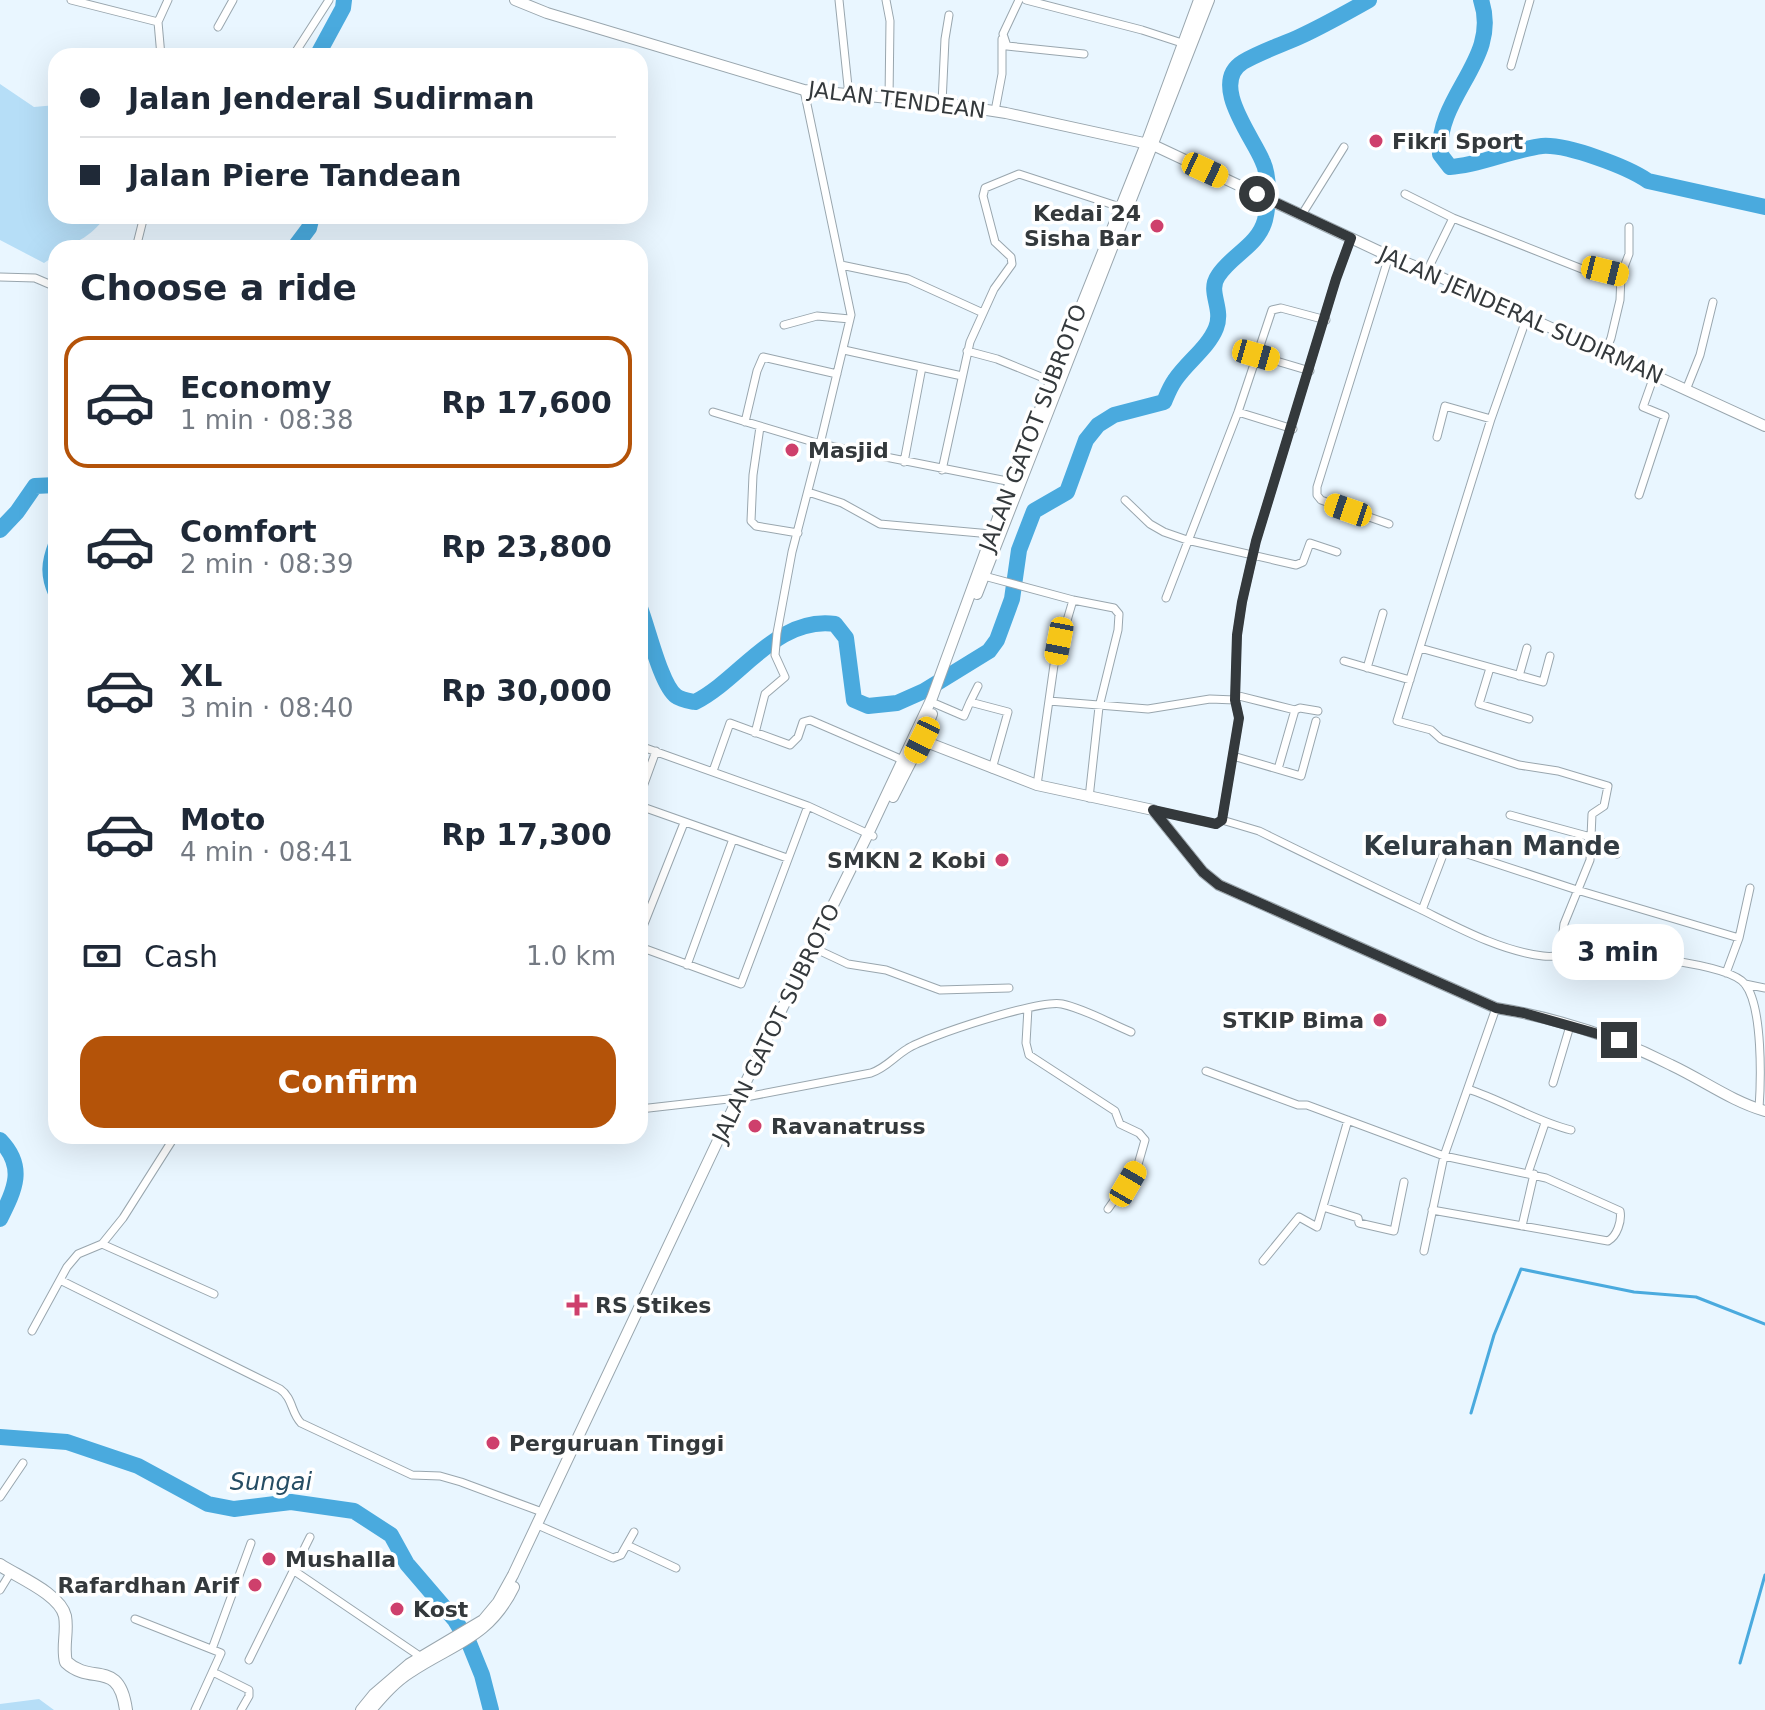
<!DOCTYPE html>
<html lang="en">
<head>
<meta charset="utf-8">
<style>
  :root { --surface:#fff; --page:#f6f6f7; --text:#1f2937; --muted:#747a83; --line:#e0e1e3; --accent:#b45309 }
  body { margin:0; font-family:"DejaVu Sans",sans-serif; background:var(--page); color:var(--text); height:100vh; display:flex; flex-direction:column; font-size:30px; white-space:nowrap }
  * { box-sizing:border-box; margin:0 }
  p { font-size:26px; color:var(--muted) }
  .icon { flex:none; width:44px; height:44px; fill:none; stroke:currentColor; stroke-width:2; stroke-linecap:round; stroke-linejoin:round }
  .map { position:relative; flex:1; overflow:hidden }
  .panel { position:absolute; left:48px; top:240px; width:600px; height:904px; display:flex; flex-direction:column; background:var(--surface); border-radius:24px; box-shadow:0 8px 32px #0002 }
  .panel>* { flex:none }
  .guide { position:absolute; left:48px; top:48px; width:600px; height:176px; border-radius:24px; box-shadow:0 8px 32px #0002; display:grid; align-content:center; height:176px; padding:0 32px; background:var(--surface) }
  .end { position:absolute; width:36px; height:36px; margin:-18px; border:10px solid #34393c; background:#fff; box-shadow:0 0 0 4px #fff }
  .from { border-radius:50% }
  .bubble { position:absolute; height:56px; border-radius:24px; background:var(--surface); box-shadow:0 8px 32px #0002; font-size:26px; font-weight:700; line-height:56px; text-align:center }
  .car { position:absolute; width:24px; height:48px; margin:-24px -12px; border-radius:10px; box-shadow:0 0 6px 2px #0007; background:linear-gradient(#f5c518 24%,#345 0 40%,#f5c518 0 76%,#345 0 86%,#f5c518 0) }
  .guide b { display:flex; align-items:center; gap:28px; height:76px; font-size:30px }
  .guide b+b { border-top:2px solid var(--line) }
  .guide i { width:20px; height:20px; background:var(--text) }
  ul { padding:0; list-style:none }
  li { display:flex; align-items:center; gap:24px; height:132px; margin:0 16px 12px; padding:0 16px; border:4px solid transparent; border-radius:24px }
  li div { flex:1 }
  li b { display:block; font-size:30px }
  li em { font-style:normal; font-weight:700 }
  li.on { border-color:var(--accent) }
  li>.icon { width:72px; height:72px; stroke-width:1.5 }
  h2 { padding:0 32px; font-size:36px; line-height:96px }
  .pay { display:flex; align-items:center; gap:20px; height:88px; padding:0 32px; font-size:30px }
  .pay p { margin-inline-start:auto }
  .primary-button { display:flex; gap:16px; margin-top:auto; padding:16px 32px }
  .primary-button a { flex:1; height:92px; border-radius:24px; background:var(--accent); color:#fff; font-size:32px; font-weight:700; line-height:92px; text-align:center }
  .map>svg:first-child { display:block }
  .green { fill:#b6def7 }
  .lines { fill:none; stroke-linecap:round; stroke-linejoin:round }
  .stream { stroke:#4aaade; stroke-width:3 }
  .river { stroke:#4aaade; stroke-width:16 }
  .street-casing { stroke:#99a6ae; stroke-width:9 }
  .secondary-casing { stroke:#99a6ae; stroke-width:12 }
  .highway-casing { stroke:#99a6ae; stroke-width:14 }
  .street { stroke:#fff; stroke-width:7 }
  .secondary { stroke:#fff; stroke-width:10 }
  .highway { stroke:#fff; stroke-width:12 }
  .route { stroke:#34393c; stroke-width:10 }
  .poi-dot { fill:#ce406c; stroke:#fff; stroke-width:3 }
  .labels { text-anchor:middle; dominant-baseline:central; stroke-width:7; stroke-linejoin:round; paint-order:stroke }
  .street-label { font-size:22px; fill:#34393c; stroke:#fff }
  .poi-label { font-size:22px; font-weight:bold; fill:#34393c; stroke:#fff; text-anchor:start }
  .water-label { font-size:24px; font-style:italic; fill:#254d64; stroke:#fff }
  .quarter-label { font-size:26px; font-weight:bold; fill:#323c43; stroke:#fff }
</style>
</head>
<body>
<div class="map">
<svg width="1765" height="1710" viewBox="0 0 1765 1710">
  <rect width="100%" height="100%" fill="#e9f6ff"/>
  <path class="green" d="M0,84L34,107L56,105V216H105C98,231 72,248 56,248V255L44,263L0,240Z
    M39,1699L54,1710H0V1704Z"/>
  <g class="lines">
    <path class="stream" d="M1471,1413L1494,1335L1521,1269L1634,1292L1696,1297L1765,1324
      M1740,1663L1765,1575"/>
    <path class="river" d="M1481,0C1501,59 1437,94 1440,154L1450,167C1481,165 1510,150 1542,146C1567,144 1628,167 1648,181L1765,207
      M317,56L343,8L344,0
      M294,248L309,228L312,216
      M0,530L17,512L35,486L56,485
      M56,545C49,563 48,575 56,593
      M640,608C648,628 661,685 676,696C681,700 690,701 695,702C741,679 776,616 835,624L846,638L854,700L868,706L897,703L924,691L989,651L997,640L1012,599L1019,550L1034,511L1067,492L1086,440L1098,425L1114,415L1164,402C1167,395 1170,387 1175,380C1187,362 1208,348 1216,328C1224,308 1207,292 1218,276C1231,255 1258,246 1265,220C1269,203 1270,176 1262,160C1252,136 1209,83 1243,62C1260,52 1281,45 1299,37C1323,26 1346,13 1369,0
      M0,1140C26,1167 15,1189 0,1219
      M0,1437L67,1442L138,1466L208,1504L234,1509L291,1502L354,1511L391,1535L407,1564L455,1620L469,1643L482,1675L491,1710"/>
    <g class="street-casing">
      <path id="street" d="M71,0L158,22
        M839,0L849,96
        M886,0L890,21L889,99
        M1019,0L1003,34L1007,46L1084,54
        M1026,0L1142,30L1185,44
        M218,27L233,0
        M161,56L158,22L168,0
        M293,56L329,0
        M1511,66L1530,0
        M804,90L851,315L820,444L1012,482
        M942,103L945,39L949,15
        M995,111L1002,74V39
        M1405,194L1453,218
        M1301,216L1344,147
        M136,248L144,216
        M1389,256L1317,487V495L1321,500L1389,524
        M841,265L908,279L983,313
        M1427,271L1453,218L1582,269L1621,275
        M0,277L35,278L56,287
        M1527,317L1491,419L1397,721L1431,730L1441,739L1519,765L1558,771L1608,786L1604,806L1592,814L1590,860L1564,924L1560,956
        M784,325L817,316L850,319
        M844,350L962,376
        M967,351L997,359L1051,381
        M1605,353L1611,338L1620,300L1621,275L1629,254V227
        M1256,355L1310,371
        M1686,390L1700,355L1713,302
        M713,412L820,444L792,552L777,633L775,655L785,677L765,694L755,733
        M1238,412L1293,429
        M745,422L757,371L763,357L837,374
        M760,427L753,475L751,521L756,526L798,533
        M1437,437L1445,406L1491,419
        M904,462L922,367
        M942,470L970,342L994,289L1012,264L1011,257L995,242L983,196L985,188L1019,174L1120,207
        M808,492L842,503L880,524L991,534
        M1639,495L1665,416L1643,407L1654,376
        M1125,500L1150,524L1164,532L1187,540L1296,565L1303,562L1310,543L1337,552
        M984,576L1073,600L1114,608L1119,614L1118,630L1099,707L1089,798
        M1166,598L1238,412L1272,310L1281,308L1326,320
        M1420,648L1543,682L1550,656
        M1344,661L1410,680
        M1367,668L1383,613
        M1490,668L1479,704L1529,719
        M1519,676L1527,648
        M1235,695L1295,710L1300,708L1318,711
        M1049,701L1148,709L1210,699L1235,700
        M970,702L978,686
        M936,704L964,716L970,702L1008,712L992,769
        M640,746L808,806L873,836
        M1233,756L1301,776L1316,721
        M1278,769L1295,710
        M713,771L730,723L790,745L798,737L803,722L810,720L905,761
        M1037,785L1054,665L1073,600
        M640,795L656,751
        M640,806L787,858
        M1153,810L1216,824L1222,820L1239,718L1235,700L1237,635L1242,602L1256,541L1336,279L1351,238
        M1510,815L1598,839L1617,854
        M1222,820L1259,831C1312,857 1365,883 1418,908C1457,927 1500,951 1543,956C1557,958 1571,953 1585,953C1614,953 1728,962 1745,984C1763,1007 1761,1081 1759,1109
        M1422,910L1446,847L1577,890L1739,938
        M640,934L684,823
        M640,947L741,984L808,806
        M818,950L848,964L886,970L940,990L1009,988
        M687,965L733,839
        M1726,973L1739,938L1750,888
        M1745,984L1765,988
        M1028,1008L1026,1043L1029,1055L1115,1111L1120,1124L1139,1133L1145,1140L1137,1168L1108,1209
        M640,1020L642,1021L640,1027
        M1206,1071L1298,1105H1307L1444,1156L1546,1178L1620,1211C1622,1221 1617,1236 1608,1241L1432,1210
        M1553,1083L1570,1026
        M1468,1089C1504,1101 1535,1121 1571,1130
        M640,1109L746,1097L871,1073C886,1068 894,1057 907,1049C927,1036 1041,999 1062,1004C1085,1009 1109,1023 1131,1032
        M1528,1173L1545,1123
        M1323,1207L1358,1218L1359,1223L1394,1231L1404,1182
        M1522,1226L1534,1174
        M102,1244L214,1294
        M1424,1251L1444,1156L1496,1008
        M1263,1261L1299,1217L1317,1227L1348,1120
        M60,1280L280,1389C293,1398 291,1413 301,1423L412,1475L440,1476L461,1482L542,1512
        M32,1331L67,1267L78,1254L102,1244L123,1218L175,1136
        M0,1497L23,1463
        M542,1527L613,1558L621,1555L634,1532
        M627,1545L676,1568
        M293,1570L421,1657
        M0,1590L11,1572
        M135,1619L221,1653L195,1710
        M212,1649L251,1543
        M249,1660L310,1537
        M213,1672L249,1690V1696L241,1710"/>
    </g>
    <g class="secondary-casing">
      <path id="secondary" d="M515,0L547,13L804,90L942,103L1006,113L1153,145L1389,256L1427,271L1765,426
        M977,594L1209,0
        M916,738L1037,785L1153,810L1203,872L1219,885L1496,1008C1557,1018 1616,1037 1671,1065C1703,1080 1731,1101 1765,1111
        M893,797L922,740L932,714
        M361,1710L374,1694L409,1664L483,1620L498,1602L513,1575L738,1098L868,834L932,698L1011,482L1146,144L1199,0
        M371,1710C383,1696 395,1682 411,1672C455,1643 489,1638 514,1587"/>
    </g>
    <g class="highway-casing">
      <path id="highway" d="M0,1565C18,1577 60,1594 65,1616C68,1632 62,1647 66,1662C92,1686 119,1658 126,1710"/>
    </g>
    <use href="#street" class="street"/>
    <use href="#secondary" class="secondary"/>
    <use href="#highway" class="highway"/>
  </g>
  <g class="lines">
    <path class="route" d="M1257,194L1351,238L1336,279L1256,541L1242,602L1237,635L1235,700L1239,718L1222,820L1216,824L1153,810L1203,872L1219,885L1496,1008L1524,1013L1619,1040"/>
  </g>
  <g class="poi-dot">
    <circle cx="1376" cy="141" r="8"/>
    <circle cx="1157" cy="226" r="8"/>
    <circle cx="792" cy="450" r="8"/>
    <circle cx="1002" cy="860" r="8"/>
    <circle cx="1380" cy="1020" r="8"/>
    <circle cx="755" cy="1126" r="8"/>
    <path d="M573 1293h8v8h8v8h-8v8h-8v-8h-8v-8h8z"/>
    <circle cx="493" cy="1443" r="8"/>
    <circle cx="269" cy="1559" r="8"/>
    <circle cx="255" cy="1585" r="8"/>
    <circle cx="397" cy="1609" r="8"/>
  </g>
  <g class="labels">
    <g class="street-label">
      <text transform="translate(897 100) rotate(7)">JALAN TENDEAN</text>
      <text transform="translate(1521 315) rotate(24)">JALAN JENDERAL SUDIRMAN</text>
      <text transform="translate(1033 428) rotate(-69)">JALAN GATOT SUBROTO</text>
      <text transform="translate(776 1023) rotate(-64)">JALAN GATOT SUBROTO</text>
    </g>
    <g class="poi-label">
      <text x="1392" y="141">Fikri Sport</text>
      <text x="1141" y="213" text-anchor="end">Kedai 24<tspan x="1141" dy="25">Sisha Bar</tspan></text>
      <text x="808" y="450">Masjid</text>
      <text x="986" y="860" text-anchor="end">SMKN 2 Kobi</text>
      <text x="1364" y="1020" text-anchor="end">STKIP Bima</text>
      <text x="771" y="1126">Ravanatruss</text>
      <text x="595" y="1305">RS Stikes</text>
      <text x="509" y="1443">Perguruan Tinggi</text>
      <text x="285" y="1559">Mushalla</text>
      <text x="239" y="1585" text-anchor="end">Rafardhan Arif</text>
      <text x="413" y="1609">Kost</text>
    </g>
    <g class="water-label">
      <text x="271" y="1482">Sungai</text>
    </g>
    <g class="quarter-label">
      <text x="1492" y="846">Kelurahan Mande</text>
    </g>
  </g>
</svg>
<i class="end from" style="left:1257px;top:194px"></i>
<i class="end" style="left:1619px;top:1040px"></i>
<div class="bubble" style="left:1552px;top:924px;width:132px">3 min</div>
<i class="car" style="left:1205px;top:170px;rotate:115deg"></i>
<i class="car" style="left:1605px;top:271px;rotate:104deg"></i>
<i class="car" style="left:1256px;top:355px;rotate:106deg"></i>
<i class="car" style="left:1348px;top:510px;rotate:289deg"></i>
<i class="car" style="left:1059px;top:641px;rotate:191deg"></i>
<i class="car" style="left:922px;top:740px;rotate:206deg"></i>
<i class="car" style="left:1128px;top:1184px;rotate:30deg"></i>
<div class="guide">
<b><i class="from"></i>Jalan Jenderal Sudirman</b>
<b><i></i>Jalan Piere Tandean</b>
</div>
<section class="panel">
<h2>Choose a ride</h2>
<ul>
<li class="on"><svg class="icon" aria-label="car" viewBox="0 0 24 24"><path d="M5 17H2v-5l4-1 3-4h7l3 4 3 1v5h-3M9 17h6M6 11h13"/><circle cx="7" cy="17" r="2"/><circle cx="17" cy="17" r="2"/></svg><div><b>Economy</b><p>1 min · 08:38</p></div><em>Rp 17,600</em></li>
<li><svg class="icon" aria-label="car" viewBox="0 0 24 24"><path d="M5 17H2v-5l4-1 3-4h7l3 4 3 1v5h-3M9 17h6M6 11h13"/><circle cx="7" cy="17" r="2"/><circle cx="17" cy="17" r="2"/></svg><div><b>Comfort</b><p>2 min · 08:39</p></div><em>Rp 23,800</em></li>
<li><svg class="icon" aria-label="car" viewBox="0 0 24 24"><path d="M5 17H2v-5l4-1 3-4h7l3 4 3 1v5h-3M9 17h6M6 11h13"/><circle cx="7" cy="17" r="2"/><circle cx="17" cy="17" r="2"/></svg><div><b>XL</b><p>3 min · 08:40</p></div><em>Rp 30,000</em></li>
<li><svg class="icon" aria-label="car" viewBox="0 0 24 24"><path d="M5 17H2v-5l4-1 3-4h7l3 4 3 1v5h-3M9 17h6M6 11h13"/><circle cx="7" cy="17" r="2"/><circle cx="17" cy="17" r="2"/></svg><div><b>Moto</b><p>4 min · 08:41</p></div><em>Rp 17,300</em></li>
</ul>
<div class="pay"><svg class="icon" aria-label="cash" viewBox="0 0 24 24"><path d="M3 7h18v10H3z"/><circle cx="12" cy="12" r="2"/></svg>Cash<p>1.0 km</p></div>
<div class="primary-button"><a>Confirm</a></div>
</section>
</div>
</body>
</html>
